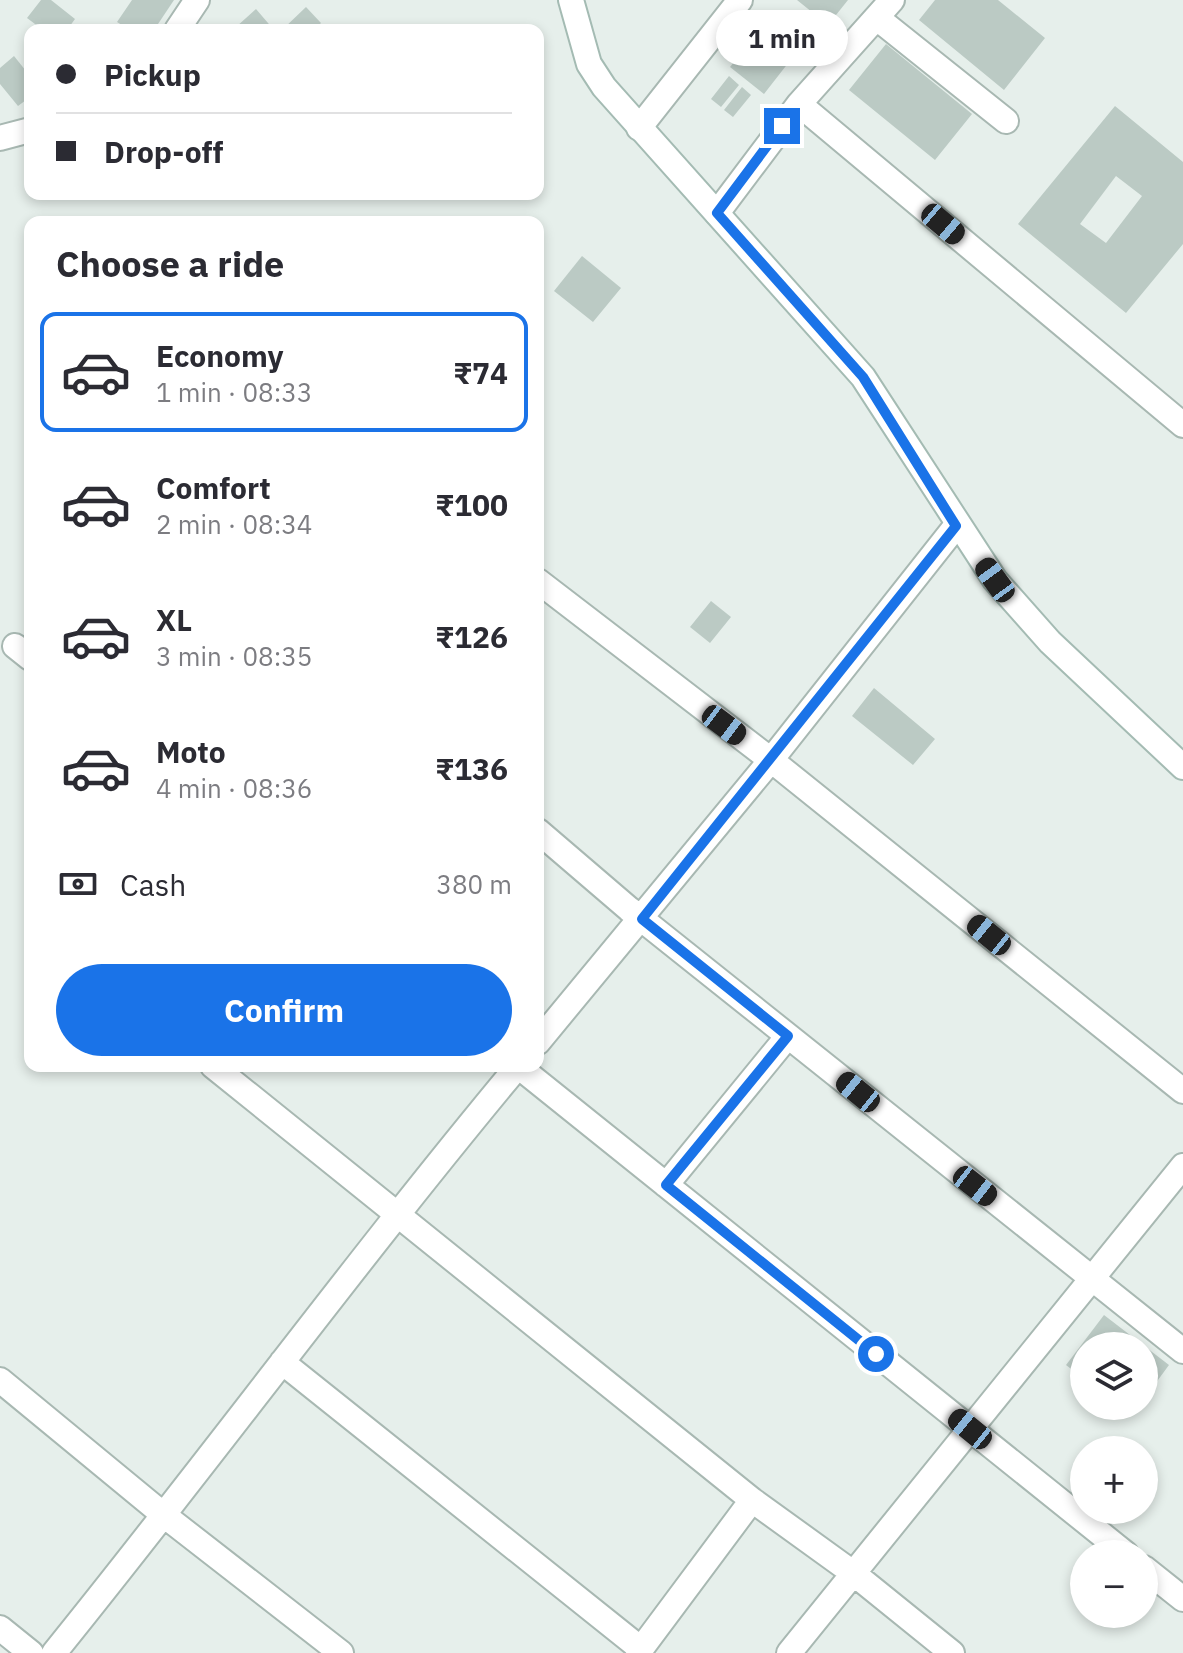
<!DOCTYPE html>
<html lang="en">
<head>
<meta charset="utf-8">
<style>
  :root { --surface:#fff; --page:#f7f7f7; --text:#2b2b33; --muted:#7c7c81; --line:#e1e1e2; --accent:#1a73e8 }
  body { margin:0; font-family:"IBM Plex Sans",sans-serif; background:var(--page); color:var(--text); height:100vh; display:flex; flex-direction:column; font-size:30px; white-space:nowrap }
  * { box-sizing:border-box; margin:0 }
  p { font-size:26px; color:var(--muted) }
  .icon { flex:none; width:44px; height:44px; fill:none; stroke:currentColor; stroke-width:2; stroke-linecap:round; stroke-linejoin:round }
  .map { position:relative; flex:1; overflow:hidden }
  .details { position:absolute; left:24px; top:216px; width:520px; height:856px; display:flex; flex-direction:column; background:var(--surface); border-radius:16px; box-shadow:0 4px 12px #0003 }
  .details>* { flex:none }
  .guide { position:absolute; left:24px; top:24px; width:520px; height:176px; border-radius:16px; box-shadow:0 4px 12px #0003; display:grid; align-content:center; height:176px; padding:0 32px; background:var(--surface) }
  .buttons { position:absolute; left:1070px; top:1332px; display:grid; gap:16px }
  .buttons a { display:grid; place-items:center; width:88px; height:88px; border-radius:50%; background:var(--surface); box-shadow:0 4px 12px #0003; font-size:40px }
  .end { position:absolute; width:36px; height:36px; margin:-18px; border:10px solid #1a73e8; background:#fff; box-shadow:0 0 0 4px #fff }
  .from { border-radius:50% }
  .bubble { position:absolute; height:56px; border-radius:28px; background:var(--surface); box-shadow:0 4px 12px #0003; font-size:26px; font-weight:700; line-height:56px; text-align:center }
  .car { position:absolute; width:24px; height:48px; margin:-24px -12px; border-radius:10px; box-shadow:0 0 6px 2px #0007; background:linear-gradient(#222 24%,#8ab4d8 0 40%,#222 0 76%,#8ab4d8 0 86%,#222 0) }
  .guide b { display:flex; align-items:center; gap:28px; height:76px; font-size:30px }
  .guide b+b { border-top:2px solid var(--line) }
  .guide i { width:20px; height:20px; background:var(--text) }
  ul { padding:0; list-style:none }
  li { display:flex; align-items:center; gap:24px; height:120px; margin:0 16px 12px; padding:0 16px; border:4px solid transparent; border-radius:16px }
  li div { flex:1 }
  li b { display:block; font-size:30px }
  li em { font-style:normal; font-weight:700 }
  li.on { border-color:var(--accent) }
  li>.icon { width:72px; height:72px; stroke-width:1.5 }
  h2 { padding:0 32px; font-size:36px; line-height:96px }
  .pay { display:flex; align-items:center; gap:20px; height:88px; padding:0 32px; font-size:30px }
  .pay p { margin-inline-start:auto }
  .button { display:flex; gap:16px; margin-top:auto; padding:16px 32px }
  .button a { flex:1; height:92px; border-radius:48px; background:var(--accent); color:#fff; font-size:32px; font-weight:700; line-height:92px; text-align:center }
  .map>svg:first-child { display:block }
  .building { fill:#bbcac4; fill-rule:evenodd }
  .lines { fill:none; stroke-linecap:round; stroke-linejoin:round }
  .street-casing { stroke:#a8b8b2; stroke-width:28 }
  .secondary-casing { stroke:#a4bbb3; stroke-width:28 }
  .street { stroke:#fff; stroke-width:24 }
  .secondary { stroke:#fff; stroke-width:24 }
  .route { stroke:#1a73e8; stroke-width:10 }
</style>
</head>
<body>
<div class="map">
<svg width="1183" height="1653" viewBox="0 0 1183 1653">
  <rect width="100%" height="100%" fill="#e6efeb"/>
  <path class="building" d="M41,0H51L75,19L67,30H43L27,18Z
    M132,0H174L154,30H130L117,22Z
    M797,0H848L828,25Z
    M935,0H998L1045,38L1004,90L919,20Z
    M306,7L321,23L314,30H282Z
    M256,9L274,30H239L236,27Z
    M762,27L796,53L764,94L730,67Z
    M886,44L972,114L935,160L849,90Z
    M14,56L30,76V97L18,106L0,84V68Z
    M729,76L739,85L721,107L711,99Z
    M742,87L751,95L733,117L724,110Z
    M1115,106L1183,162V244L1126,313L1018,224ZM1116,176L1142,196L1106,243L1080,224Z
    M582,256L621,288L593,322L554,291Z
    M711,601L731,617L710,643L690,627Z
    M874,688L935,739L913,765L852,716Z
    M1104,1315L1169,1365L1144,1399V1346H1084V1379L1066,1365Z
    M1120,1406H1139L1132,1415Z"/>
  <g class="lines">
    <g class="street-casing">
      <path id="street" d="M877,18L1006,121
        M177,30L197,0
        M799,104L1183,425
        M639,128L740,0
        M0,138L30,130
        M717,213L799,104L892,0
        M538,581L771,760L1183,1091
        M15,646L30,658
        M538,831L629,909L1183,1351
        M538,1042L771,760L956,526
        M213,1066L752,1500L853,1573L952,1653
        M518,1066L1126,1554
        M666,1185L788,1036
        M282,1362L641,1649
        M0,1380L165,1516L341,1653
        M1144,1568L1183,1599
        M0,1628L31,1653
        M54,1653C211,1459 358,1258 518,1066
        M638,1653L752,1500
        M789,1653L1183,1166"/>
    </g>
    <g class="secondary-casing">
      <path id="secondary" d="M571,0L589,64L604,87L863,377L995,580L1050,642L1183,767"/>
    </g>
    <use href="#street" class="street"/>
    <use href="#secondary" class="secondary"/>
  </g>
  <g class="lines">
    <path class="route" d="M782,126L717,213L863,377L956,526L642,919L788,1036L666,1185L876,1354"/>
  </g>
</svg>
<div class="buttons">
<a><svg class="icon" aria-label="layers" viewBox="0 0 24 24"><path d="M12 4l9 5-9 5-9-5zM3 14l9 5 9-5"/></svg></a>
<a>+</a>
<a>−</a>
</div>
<i class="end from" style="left:876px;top:1354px"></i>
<i class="end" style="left:782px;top:126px"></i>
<div class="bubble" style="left:716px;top:10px;width:132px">1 min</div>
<i class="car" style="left:943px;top:224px;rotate:130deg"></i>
<i class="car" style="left:995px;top:580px;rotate:324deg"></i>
<i class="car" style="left:724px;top:725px;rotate:127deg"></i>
<i class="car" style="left:989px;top:935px;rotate:309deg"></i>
<i class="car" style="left:858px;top:1092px;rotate:309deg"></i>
<i class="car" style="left:975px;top:1186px;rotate:128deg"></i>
<i class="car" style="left:970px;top:1429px;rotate:309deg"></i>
<div class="guide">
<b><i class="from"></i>Pickup</b>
<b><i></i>Drop-off</b>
</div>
<section class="details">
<h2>Choose a ride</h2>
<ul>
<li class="on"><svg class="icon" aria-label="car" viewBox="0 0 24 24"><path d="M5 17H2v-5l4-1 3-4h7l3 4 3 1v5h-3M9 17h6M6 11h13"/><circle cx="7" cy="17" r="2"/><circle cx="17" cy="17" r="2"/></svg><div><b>Economy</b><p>1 min · 08:33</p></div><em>₹74</em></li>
<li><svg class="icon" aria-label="car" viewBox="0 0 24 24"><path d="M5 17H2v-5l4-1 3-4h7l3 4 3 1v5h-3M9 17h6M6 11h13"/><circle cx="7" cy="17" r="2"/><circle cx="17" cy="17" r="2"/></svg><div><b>Comfort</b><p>2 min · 08:34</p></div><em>₹100</em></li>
<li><svg class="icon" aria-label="car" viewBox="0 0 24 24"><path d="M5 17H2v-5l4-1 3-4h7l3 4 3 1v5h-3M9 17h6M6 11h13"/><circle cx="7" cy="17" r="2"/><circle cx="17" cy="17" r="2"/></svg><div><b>XL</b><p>3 min · 08:35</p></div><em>₹126</em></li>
<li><svg class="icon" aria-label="car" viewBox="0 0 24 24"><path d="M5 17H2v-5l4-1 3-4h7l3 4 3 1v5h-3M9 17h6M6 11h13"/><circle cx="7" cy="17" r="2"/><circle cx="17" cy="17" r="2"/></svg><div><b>Moto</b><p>4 min · 08:36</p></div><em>₹136</em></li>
</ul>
<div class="pay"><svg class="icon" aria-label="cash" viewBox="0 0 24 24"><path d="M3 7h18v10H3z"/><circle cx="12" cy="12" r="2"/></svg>Cash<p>380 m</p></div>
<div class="button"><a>Confirm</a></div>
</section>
</div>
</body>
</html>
